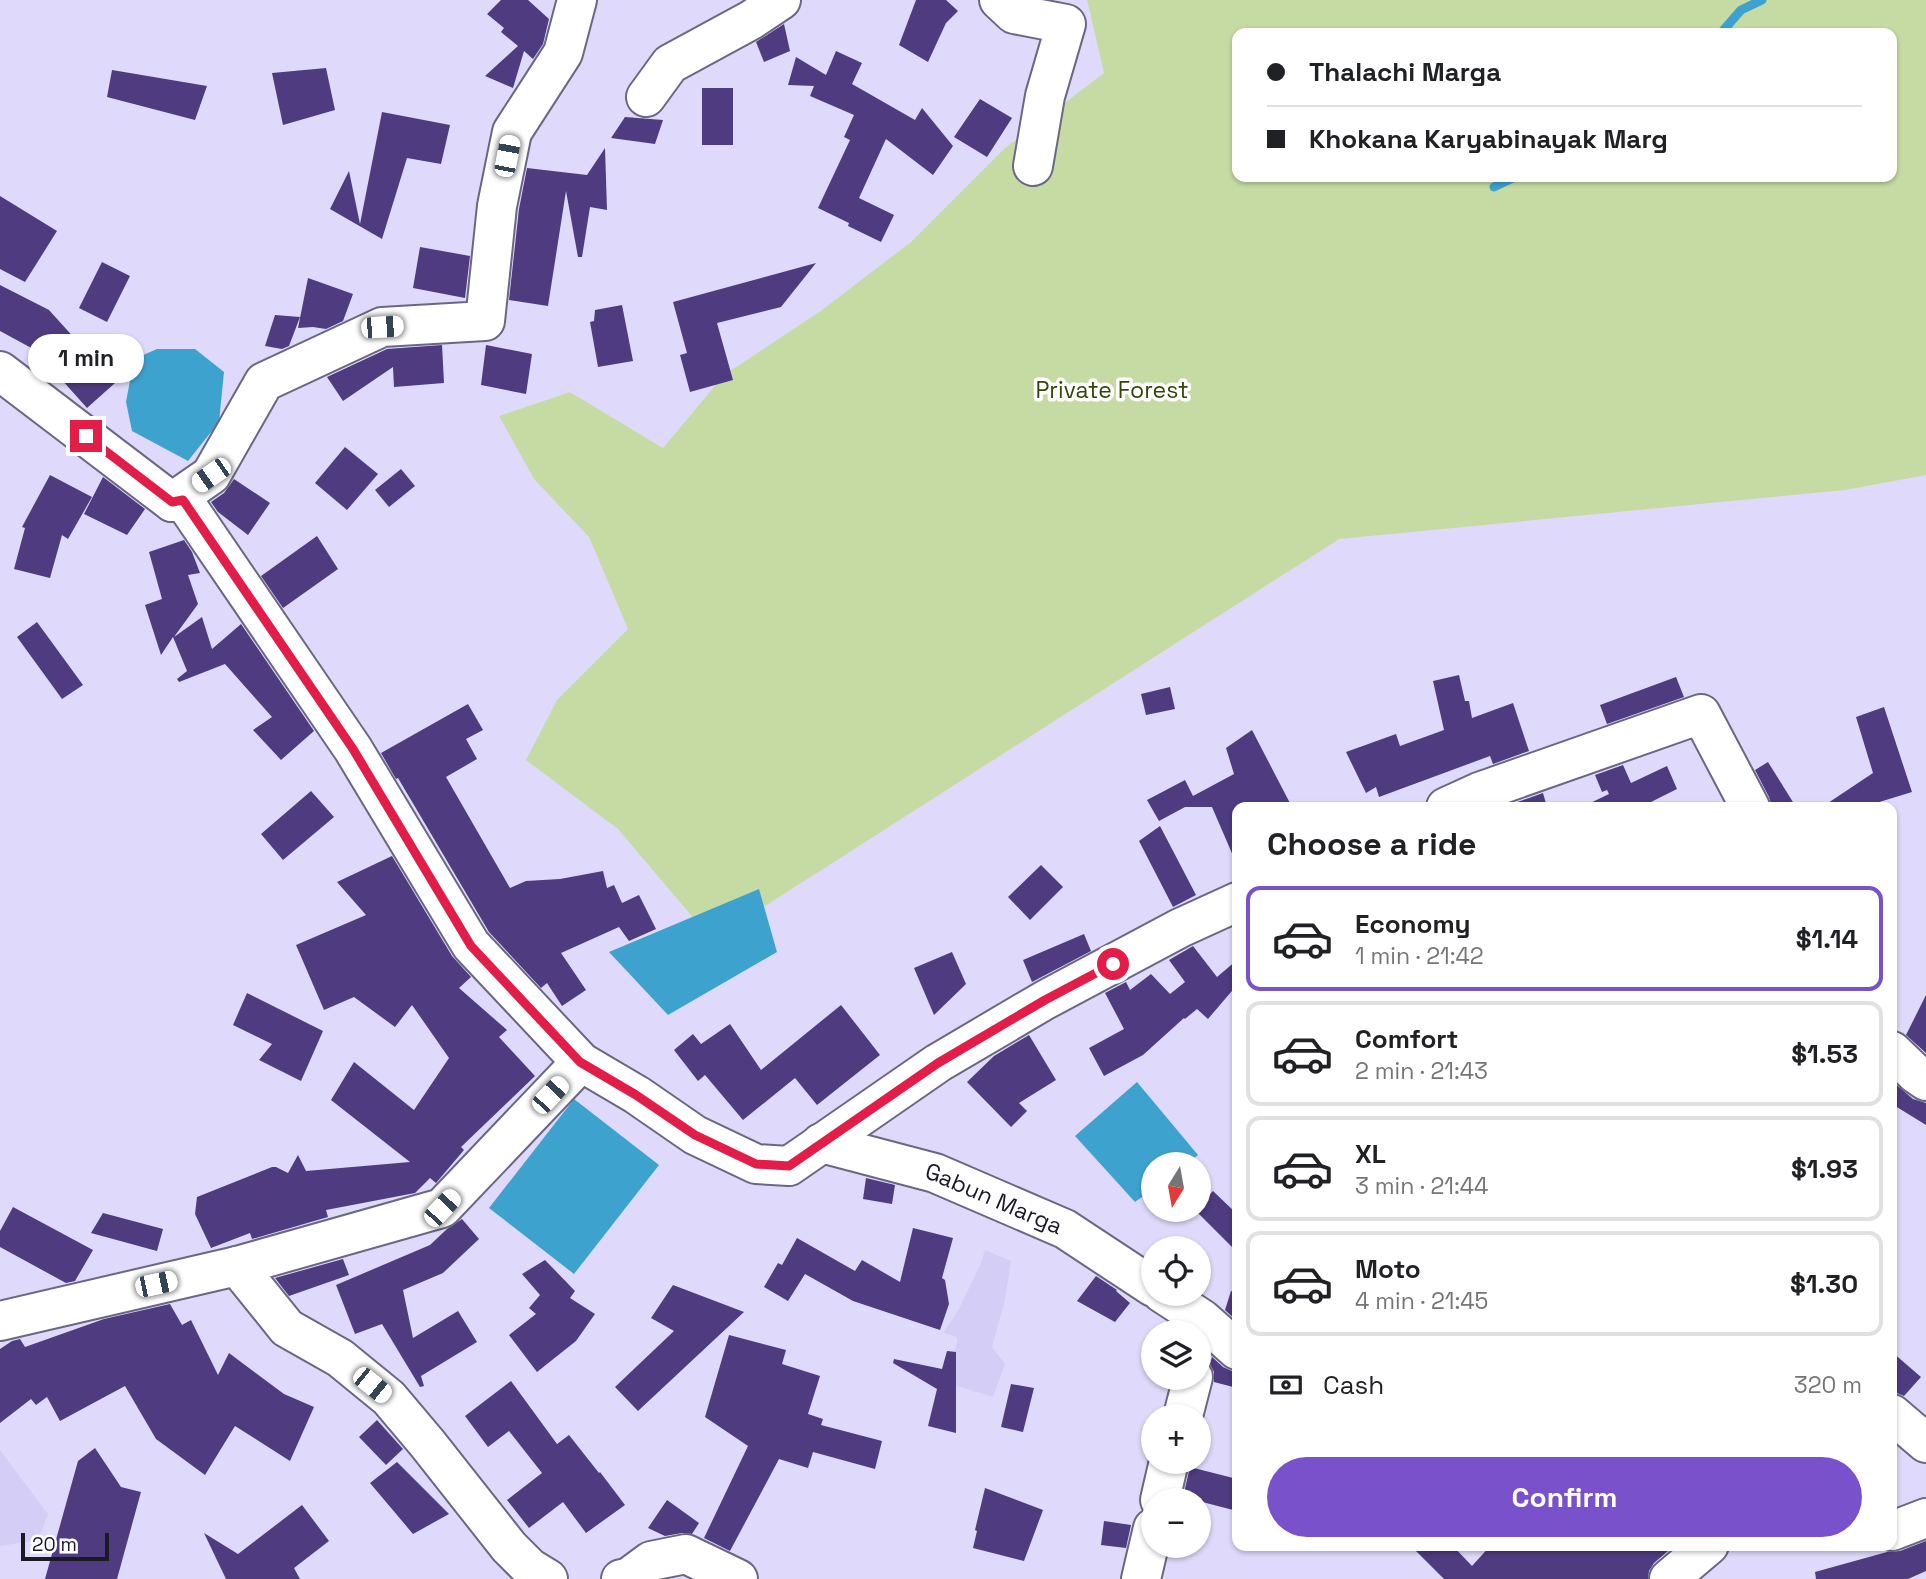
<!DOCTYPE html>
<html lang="en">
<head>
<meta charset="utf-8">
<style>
  :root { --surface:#fff; --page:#f2f2f2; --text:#202124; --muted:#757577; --line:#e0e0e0; --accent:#7951ca }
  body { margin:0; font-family:"Space Grotesk",sans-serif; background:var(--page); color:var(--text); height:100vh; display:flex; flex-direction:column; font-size:26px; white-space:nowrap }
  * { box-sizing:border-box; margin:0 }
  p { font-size:23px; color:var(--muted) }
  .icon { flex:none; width:38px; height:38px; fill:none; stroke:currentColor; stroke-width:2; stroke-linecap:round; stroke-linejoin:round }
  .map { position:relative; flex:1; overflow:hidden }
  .details { position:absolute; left:1232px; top:802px; width:665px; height:749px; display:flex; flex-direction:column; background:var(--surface); border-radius:14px; box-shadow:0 2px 5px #0004 }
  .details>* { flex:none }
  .banner { position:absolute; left:1232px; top:28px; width:665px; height:154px; border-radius:14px; box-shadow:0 2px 5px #0004; display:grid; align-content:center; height:154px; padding:0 35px; background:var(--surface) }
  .needle { width:46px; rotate:191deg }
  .tools { position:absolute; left:1141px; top:1152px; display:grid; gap:14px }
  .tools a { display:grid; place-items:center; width:70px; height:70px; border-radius:50%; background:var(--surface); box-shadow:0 2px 5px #0004; font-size:35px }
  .scale { position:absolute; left:21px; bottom:18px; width:88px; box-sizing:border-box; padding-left:7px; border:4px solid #1b1924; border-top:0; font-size:19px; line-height:24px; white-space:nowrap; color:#1b1924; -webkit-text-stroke:5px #fff; paint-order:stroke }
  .end { position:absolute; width:32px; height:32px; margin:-16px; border:9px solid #e11d48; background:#fff; box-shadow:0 0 0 4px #fff }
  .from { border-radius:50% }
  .bubble { position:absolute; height:49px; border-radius:24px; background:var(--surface); box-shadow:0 2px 5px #0004; font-size:23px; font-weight:700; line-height:49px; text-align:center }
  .car { position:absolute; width:21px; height:42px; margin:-21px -10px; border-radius:9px; box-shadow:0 0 5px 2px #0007; background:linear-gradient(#fff 24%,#345 0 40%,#fff 0 76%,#345 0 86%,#fff 0) }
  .banner b { display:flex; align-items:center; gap:24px; height:66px; font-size:26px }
  .banner b+b { border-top:2px solid var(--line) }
  .banner i { width:18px; height:18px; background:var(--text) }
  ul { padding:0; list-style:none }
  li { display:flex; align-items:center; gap:21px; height:105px; margin:0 14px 10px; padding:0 21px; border:4px solid var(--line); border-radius:14px }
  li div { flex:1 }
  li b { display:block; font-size:26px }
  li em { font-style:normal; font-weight:700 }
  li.current { border-color:var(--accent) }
  li>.icon { width:63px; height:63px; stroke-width:1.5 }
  h2 { padding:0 35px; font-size:32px; line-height:84px }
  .pay { display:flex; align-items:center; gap:18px; height:77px; padding:0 35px; font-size:26px }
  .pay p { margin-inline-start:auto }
  .primary-button { display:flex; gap:14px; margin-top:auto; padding:14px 35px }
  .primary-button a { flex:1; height:80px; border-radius:42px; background:var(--accent); color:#fff; font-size:28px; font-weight:700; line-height:80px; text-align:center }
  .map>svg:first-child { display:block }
  .built { fill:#d4cdf5 }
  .green { fill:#c6dba4; fill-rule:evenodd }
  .water { fill:#3da3ce }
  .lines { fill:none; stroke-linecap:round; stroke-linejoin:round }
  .stream { stroke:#3da3ce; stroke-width:9 }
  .building { fill:#4e3b80 }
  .minor-casing { stroke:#6b6683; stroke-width:42 }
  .minor { stroke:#fff; stroke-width:38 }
  .route { stroke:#e11d48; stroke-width:9 }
  .labels { text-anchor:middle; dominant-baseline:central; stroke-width:7; stroke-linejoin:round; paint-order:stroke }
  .park-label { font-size:23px; fill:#344509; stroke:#fff }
  .street-label { font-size:23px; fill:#1b1924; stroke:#fff }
</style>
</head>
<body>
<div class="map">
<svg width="1926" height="1579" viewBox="0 0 1926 1579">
  <rect width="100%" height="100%" fill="#dfdafb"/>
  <path class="built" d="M985,1250L1011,1261L1005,1300L992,1347L1005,1364L993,1397L944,1382L957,1344V1337L943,1333L959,1309L981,1263Z
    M0,1450L48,1514L38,1540L0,1546Z"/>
  <path class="green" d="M1087,0H1926V475L1845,490L1339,539L712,940L618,829L526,760L557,700L628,629L589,537L534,479L499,416L570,392L663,448L724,375L822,310L911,242L1005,148L1104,73ZM1237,33H1892V177H1237Z"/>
  <path class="water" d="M157,349H195L224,372L219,422L188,461L132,431L126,402L134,359Z
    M759,889L777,952L668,1015L609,952Z
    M1137,1082L1198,1155L1187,1164H1153V1189L1135,1202L1075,1136Z
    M574,1099L659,1165L574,1274L489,1208Z"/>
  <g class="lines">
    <path class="stream" d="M1721,33L1741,10L1762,0
      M1494,187L1515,177"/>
  </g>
  <path class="building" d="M501,0H528L549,19L543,44L533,59L524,51L513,88L485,76L518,46L501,32L504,28L487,14Z
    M916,0H946L958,11L946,23L928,62L899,45Z
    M784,24L790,51L764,62L756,42Z
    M836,51L862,63L852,84L915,120L922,108L953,146L933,175L886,139L859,198L894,215L881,242L848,226L849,223L818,208L850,140L844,137L854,115L810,96L814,86L788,85L796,57L826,75Z
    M326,68L335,110L283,125L272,73Z
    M112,70L207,86L195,120L107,97Z
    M702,88H733V145H702Z
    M980,99L1012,118L987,157L954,137Z
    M382,112L450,125L441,164L407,158L382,239L330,209L349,171L360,224Z
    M625,117L663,120L655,144L611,138Z
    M605,148L607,210L590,207L582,257H578L566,191L548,306L509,300L519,209L527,168L587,175Z
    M0,196L57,231L25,282L0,269Z
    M420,247L470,256L465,298L413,288Z
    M102,262L130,276L107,322L79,308Z
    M816,263L781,307L717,323L733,380L690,392L680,355L687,353L673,302Z
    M308,278L353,294L343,321L326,329L313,327L298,328Z
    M0,285L49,310L115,383L87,408L35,350L0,331Z
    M622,305L633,361L598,367L590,322L594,321L595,310Z
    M275,315L300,317L289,346L282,349L265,346Z
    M442,345L444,383L394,387L393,367L343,401L327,377L387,349Z
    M486,345L532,354L526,394L481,385Z
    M345,447L378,474L347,510L315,483Z
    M401,469L415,486L389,507L375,490Z
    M50,475L92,497L68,539L62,535L50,578L14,569L25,528L22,527Z
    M103,477L145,509L127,535L84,514Z
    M234,479L270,503L248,535L218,512L211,502L224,493Z
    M317,536L338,569L283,608L261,576Z
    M184,540L192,552L200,573L188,575L198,604L174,637L202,617L212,649L241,624L314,731L281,760L253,730L272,717L225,664L179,682L177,679L187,671L173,637L161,655L145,605L162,599L149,552Z
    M37,622L83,685L62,699L17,637Z
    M1459,675L1465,701H1469L1472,718L1513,703L1529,751L1493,764L1490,756L1379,797L1376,787L1366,793L1346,752L1396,734L1400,746L1444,730L1433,681Z
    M1676,677L1684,697L1607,724L1600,705Z
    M1170,687L1175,709L1146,715L1141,694Z
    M468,704L483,730L466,739L477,759L446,777L510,888L526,881L560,879L603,871L607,888L614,885L622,903L639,895L656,929L629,941L619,927L561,953L586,990L562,1006L547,983L541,988L489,932L398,778L396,779L381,753Z
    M1884,707L1912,792L1863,807H1822L1873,773L1856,717Z
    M1252,730L1292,807H1237V865L1212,807H1185L1159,821L1147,800L1185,780L1193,796L1234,774L1226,748Z
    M1768,762L1796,807H1772L1769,797L1755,770Z
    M1623,765L1631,783L1667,766L1677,789L1641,807H1582L1609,794L1607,790L1602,792L1595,775Z
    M311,791L334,817L283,860L261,834Z
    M1543,793L1547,807H1507L1506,806Z
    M1160,826L1196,895L1173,907L1139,841Z
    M392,856L452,956L471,977L459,988L507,1030L499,1037L535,1076L461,1147L464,1150L436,1183L430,1178L415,1193L326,1210L328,1217L252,1239L250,1233L211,1248L195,1214L197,1197L272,1167H276L288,1173L298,1155L306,1171L410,1162L331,1100L354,1062L414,1110L449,1058L412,1005L395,1027L354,997L324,1010L296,945L366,915L337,882Z
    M1041,865L1063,887L1030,920L1008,897Z
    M1084,934L1091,951L1032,982L1023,960Z
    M1193,946L1217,977L1237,960V985L1208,1019L1197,1009L1185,1019L1184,1018L1143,1055L1104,1076L1089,1048L1124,1029L1105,993L1126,982L1130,990L1151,974L1170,994L1185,982L1169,960Z
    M952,952L966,984L934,1015L914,968Z
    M247,993L323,1031L301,1081L259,1060L272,1044L233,1025Z
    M1926,995V1053L1906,1035Z
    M841,1005L880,1055L817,1105L795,1078L743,1120L705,1075L698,1081L674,1050L693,1034L701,1044L730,1024L761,1070Z
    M1029,1035L1056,1080L1019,1103L1027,1111L1011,1127L967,1082L994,1056Z
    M1892,1081L1913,1099L1926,1103V1125L1892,1104Z
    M866,1178L895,1185L892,1204L863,1199Z
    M1213,1191L1237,1214V1252L1195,1210L1199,1209V1205Z
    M13,1207L93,1250L75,1281L66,1283L0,1247V1231Z
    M103,1213L163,1229L157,1251L91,1233Z
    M462,1219L479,1239L443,1273L403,1290L413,1338L458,1311L477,1342L421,1376L424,1386L420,1387L382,1324L355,1334L336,1285L430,1245L447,1229Z
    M913,1228L953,1238L942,1278L945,1280L949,1304L940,1330L853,1301L805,1274L788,1301L764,1287L778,1263L782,1265L797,1238L855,1271L862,1260L900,1282Z
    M343,1259L349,1275L289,1296L275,1278Z
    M545,1260L575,1291L570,1298L595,1314L576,1341L537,1372L509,1335L536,1314L529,1308L540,1295L522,1274Z
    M1096,1276L1117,1290L1116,1291L1130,1303L1115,1322L1077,1301Z
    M673,1285L744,1312L638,1411L615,1387L674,1331L651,1318Z
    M1231,1291L1237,1292V1321L1225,1310Z
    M170,1304L182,1325L191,1320L218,1375L229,1353L284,1394L314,1407L290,1461L235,1426L205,1475L156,1439L125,1386L60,1421L47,1397L36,1405L31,1399L0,1423V1349L12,1341L20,1339L25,1347L104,1319Z
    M729,1335L786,1350L782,1364L820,1376L808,1414L823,1419L821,1425L882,1441L875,1469L813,1452L808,1468L779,1459L730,1551L704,1538L748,1446L705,1417Z
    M947,1351L956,1352V1433L928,1426L937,1389L893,1363L894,1359L942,1369Z
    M1892,1352L1921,1377L1904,1396L1897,1393H1892Z
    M1212,1357L1223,1367L1232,1371H1237V1388L1214,1382V1372L1210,1364Z
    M511,1381L557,1444L569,1435L599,1473L600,1472L625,1505L586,1533L563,1502L529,1528L507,1500L542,1473L509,1431L488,1447L465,1416Z
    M1011,1384L1034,1388L1023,1432L1001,1427Z
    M377,1420L403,1449L386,1465L359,1437Z
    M95,1448L121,1487L141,1492L117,1579H45L78,1461Z
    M397,1462L449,1514L413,1534L370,1483Z
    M1190,1467L1237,1479V1511L1183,1497Z
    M985,1488L1043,1510L1024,1561L973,1548L977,1531L975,1530Z
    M667,1500L699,1523L692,1534L682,1533L665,1536L648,1528Z
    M302,1505L329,1541L294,1568L300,1579H226L204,1533L238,1554Z
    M1104,1521L1131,1525L1126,1548L1101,1545Z
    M1926,1541V1571L1908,1579H1816L1815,1572L1887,1552L1900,1551Z
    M1410,1545H1452L1472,1566L1491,1545H1675L1654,1563L1649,1571L1648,1579H1444Z"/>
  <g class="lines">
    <g class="minor-casing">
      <g id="minor">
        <path d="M999,0L1014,14L1066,24L1045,96L1033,166"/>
        <path d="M646,97L670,64L751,20L781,0"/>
        <path d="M0,371L172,502L183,500L353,749L471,945L581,1062L637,1095L695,1135L756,1164L789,1166L938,1063L1045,1000L1180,928L1237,902"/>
        <path d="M172,502L211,475L264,382L382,327L485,321L497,206L512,132L563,53L577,0"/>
        <path d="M1446,807L1479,792L1701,714L1750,807"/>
        <path d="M1892,1051L1916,1074L1926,1081"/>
        <path id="s1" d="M821,1143L935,1173L1065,1229L1153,1287"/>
        <path d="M237,1266L287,1328L340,1358L389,1398L427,1443L509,1547L530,1568L548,1579"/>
        <path d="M1162,1293L1202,1319L1237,1350"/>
        <path d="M0,1321L237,1266L442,1208L581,1062"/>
        <path d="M1892,1414L1926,1443"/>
        <path d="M1183,1416L1193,1377"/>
        <path d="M1160,1500L1169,1461"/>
        <path d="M1892,1531L1926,1518"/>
        <path d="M621,1579L628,1578L651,1561L686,1554L738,1579"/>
        <path d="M1141,1579L1153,1528"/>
        <path d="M1669,1579L1709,1545"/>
      </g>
    </g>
    <use href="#minor" class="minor"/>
  </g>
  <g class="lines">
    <path class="route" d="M86,436L172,502L183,500L353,749L471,946L580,1062L636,1095L695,1135L756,1164L789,1166L938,1063L1045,1000L1113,964"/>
  </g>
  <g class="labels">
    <g class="park-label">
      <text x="1112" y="390">Private Forest</text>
    </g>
    <g class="street-label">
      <text stroke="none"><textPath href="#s1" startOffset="182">Gabun Marga</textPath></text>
    </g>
  </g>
</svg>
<div class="tools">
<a><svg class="needle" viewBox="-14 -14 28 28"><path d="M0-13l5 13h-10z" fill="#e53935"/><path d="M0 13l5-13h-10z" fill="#757577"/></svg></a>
<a><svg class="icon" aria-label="locate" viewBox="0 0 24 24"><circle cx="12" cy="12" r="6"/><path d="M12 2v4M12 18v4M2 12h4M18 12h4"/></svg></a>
<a><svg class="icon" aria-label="layers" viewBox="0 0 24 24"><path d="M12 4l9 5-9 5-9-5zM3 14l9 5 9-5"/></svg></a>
<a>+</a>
<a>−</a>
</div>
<div class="scale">20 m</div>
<i class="end from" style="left:1113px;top:964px"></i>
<i class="end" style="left:86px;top:436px"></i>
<div class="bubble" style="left:28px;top:334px;width:116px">1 min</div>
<i class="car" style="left:507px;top:156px;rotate:11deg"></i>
<i class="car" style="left:382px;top:327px;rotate:86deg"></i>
<i class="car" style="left:211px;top:475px;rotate:235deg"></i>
<i class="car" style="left:550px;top:1095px;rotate:43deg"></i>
<i class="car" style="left:442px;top:1208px;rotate:43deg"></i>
<i class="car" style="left:156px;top:1284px;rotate:78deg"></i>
<i class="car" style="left:372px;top:1385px;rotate:129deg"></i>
<div class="banner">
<b><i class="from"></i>Thalachi Marga</b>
<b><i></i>Khokana Karyabinayak Marg</b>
</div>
<section class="details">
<h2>Choose a ride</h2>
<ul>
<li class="current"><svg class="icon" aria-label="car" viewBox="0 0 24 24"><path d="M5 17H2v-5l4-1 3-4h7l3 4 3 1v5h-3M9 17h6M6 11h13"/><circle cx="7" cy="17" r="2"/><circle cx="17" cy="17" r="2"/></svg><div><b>Economy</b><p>1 min · 21:42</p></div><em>$1.14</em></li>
<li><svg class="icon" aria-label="car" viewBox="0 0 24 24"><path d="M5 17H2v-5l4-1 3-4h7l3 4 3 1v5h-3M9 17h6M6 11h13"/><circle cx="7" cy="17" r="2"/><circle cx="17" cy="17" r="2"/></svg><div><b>Comfort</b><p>2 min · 21:43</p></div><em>$1.53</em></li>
<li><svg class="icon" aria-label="car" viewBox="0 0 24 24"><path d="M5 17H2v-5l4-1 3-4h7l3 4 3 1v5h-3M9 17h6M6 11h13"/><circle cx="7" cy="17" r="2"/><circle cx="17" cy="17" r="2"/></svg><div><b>XL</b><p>3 min · 21:44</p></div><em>$1.93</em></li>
<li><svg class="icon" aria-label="car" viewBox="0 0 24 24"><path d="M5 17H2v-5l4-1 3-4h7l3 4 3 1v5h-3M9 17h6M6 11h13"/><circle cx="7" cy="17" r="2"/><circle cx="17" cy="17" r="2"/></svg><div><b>Moto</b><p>4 min · 21:45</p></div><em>$1.30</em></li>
</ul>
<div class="pay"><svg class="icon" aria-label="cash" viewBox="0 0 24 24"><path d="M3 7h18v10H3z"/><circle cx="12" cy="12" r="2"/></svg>Cash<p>320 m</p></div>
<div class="primary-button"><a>Confirm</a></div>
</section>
</div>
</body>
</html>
